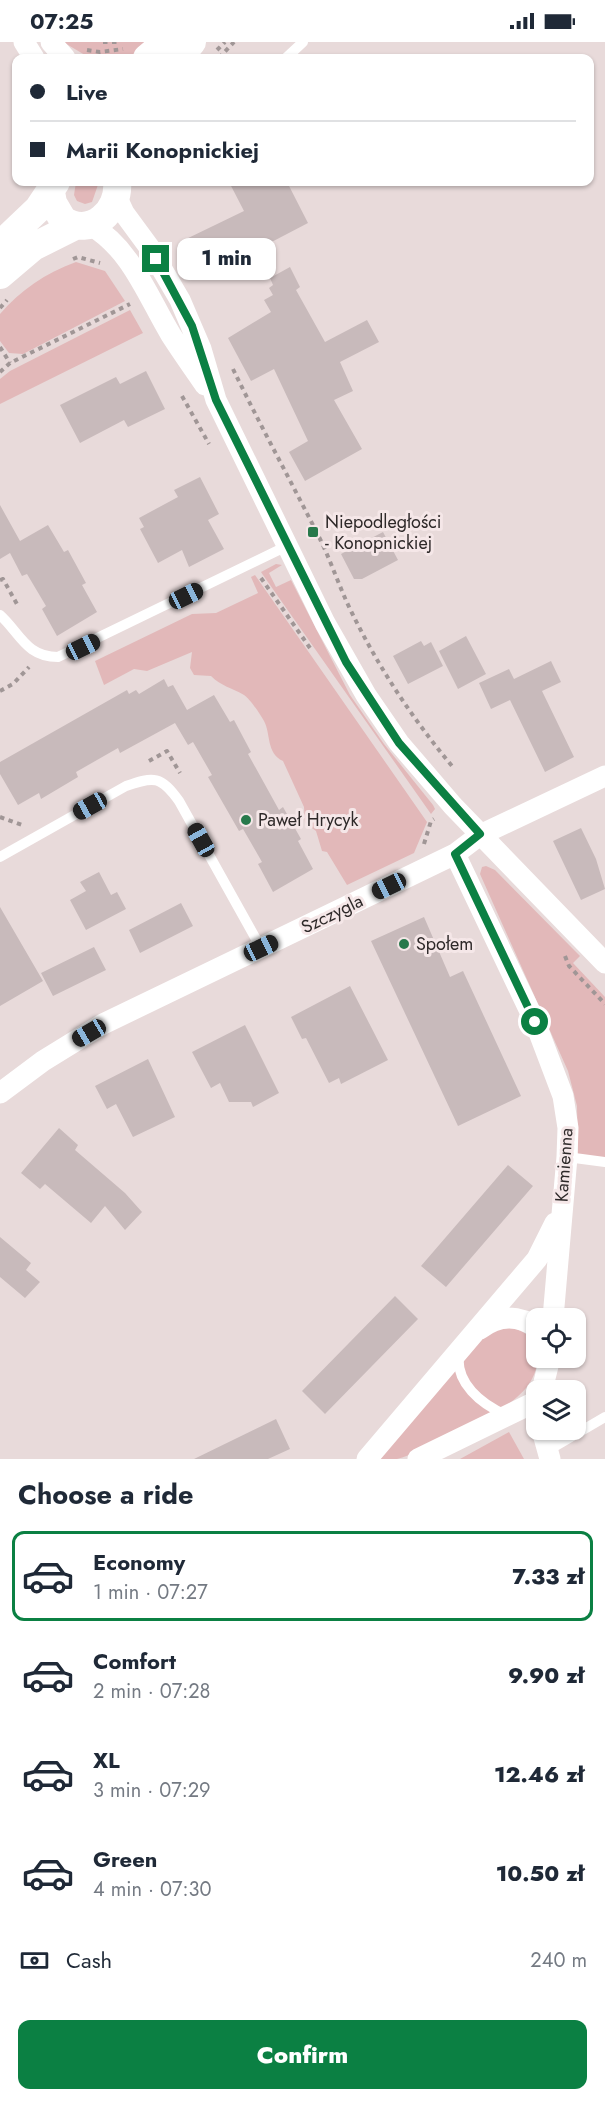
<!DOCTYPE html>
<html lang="en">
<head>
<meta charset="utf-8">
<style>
  :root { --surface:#fff; --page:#f2f2f3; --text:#1f2937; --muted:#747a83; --line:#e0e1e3; --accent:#0b8043 }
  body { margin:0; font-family:Jost,sans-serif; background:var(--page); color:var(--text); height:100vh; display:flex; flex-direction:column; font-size:22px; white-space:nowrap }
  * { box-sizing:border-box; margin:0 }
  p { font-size:20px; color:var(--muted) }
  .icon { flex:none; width:33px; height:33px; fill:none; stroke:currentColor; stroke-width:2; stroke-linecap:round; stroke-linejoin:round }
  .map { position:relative; height:1417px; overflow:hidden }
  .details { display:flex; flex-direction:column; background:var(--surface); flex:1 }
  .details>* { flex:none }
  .banner { position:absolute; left:12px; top:12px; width:582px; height:132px; border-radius:12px; box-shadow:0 2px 4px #0004; display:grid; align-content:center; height:132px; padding:0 18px; background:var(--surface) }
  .controls { position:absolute; left:526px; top:1266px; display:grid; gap:12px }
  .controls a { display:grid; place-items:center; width:60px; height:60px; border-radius:12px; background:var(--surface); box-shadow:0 2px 4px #0004; font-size:30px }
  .end { position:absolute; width:27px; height:27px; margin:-14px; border:8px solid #0b8043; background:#fff; box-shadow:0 0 0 3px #fff }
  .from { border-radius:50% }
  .bubble { position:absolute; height:42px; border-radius:12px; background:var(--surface); box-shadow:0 2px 4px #0004; font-size:20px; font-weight:800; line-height:42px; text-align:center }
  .car { position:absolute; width:18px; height:36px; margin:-18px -9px; border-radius:8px; box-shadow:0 0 4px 2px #0007; background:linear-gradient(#222 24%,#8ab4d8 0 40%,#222 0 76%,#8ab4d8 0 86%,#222 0) }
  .banner b { display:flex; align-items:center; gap:21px; height:57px; font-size:22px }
  .banner b+b { border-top:2px solid var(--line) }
  .banner i { width:15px; height:15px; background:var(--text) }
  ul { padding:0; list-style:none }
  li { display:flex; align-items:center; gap:18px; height:90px; margin:0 12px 9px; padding:0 6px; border:3px solid transparent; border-radius:12px }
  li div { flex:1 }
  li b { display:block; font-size:22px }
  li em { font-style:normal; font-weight:800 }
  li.selected { border-color:var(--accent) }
  li>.icon { width:54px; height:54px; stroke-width:1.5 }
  h2 { padding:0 18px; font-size:27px; line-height:72px }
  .pay { display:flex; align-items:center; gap:15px; height:66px; padding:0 18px; font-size:22px }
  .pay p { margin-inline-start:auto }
  .primary-button { display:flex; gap:12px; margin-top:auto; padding:12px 18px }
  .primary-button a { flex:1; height:69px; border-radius:12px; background:var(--accent); color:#fff; font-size:24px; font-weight:800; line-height:69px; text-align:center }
  .status { display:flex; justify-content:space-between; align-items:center; height:42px; padding:0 30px; background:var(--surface); direction:ltr }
  .status svg { height:16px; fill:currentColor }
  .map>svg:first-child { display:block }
  .green { fill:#e2b8b9 }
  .building { fill:#c8babb }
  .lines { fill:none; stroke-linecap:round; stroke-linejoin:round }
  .path { stroke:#a09696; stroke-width:4; stroke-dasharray:4.5 4.5; stroke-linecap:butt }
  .lane { stroke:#fff; stroke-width:10 }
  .street { stroke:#fff; stroke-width:21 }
  .secondary { stroke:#fff; stroke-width:28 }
  .route { stroke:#0b8043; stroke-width:8 }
  .poi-dot { fill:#27794b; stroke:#f5e7e8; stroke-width:2 }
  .labels { text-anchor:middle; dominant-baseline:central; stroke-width:6; stroke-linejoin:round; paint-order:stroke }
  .poi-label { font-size:18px; fill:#2e2929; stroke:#f5e7e8; text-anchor:start }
  .street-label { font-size:18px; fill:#2e2929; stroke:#f5e7e8 }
</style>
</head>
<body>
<div class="status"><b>07:25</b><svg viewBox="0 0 49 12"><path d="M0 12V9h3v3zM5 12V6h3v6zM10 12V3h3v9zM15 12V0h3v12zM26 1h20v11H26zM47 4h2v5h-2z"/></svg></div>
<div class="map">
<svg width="605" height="1417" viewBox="0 0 605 1417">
  <rect width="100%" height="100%" fill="#e8dada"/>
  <path class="green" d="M63,0H154L134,16H90Z
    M76,140H99L92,160L85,162L77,159L74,153Z
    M76,220L105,229L125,259L23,312L9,311L0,299V272C21,248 45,231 76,220Z
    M130,268L143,291L0,362V337L10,329Z
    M276,522L282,523L269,531L276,545L291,538L350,653L384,702L433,763L435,767L431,772L263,533L261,530Z
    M255,533L427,780L414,811L347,843L327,810L322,809L316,789L305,781L304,765L283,719C266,711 271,692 264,679C260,672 250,657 244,653C232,646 221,644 211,634L194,633L190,626L192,610L147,629L134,627L104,643L95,619L192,572L216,571L258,551L251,535Z
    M486,824L495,828L580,914L573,921L605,955V1120L578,1116L577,1064L568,1029L480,832L482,825Z
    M512,1285C528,1292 535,1295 537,1313C541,1359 473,1381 439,1397C426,1403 411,1414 397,1417C390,1417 382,1417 374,1417L480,1298L491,1289Z
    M509,1390L524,1417H460Z"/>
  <path class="building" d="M229,140H287L308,181L262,205L258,196L195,227L182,199L244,169Z
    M290,225L300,245L296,248L325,300L367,278L379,300L340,320L353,349L334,358L362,407L305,439L289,410L308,399L274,327L251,339L228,296L271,270L264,258L273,253L269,246L273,243L270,236Z
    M146,329L165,367L128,385L124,378L80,401L60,363L116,335L120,342Z
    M200,435L219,472L208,478L224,507L189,525L182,508L158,521L140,487L144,485L139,476L178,455L174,448Z
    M0,463L20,499L48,483L64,510L68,508L86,541L82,543L97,570L57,594L42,567L46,564L27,532L22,534L10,511L0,517Z
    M383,490L398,518L362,537H354L341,512Z
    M466,594L486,632L458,647L439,609Z
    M421,599L424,604L431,600L443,624L408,642L393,614Z
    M551,619L561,640L542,649L574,715L545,730L510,658L491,667L479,641L509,627L514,637Z
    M164,637L168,645L173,643L187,668L214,653L230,680L234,678L251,710L248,712L279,768L283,765L301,797L298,799L313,827L273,850L258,822L262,820L243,787L239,789L208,735L212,733L193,700L188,703L175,681L120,711L118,706L76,730L78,735L41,757L39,751L18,763L0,732V720L127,648L129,652L136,648L139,652Z
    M581,786L596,817L605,847L581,858L553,799Z
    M99,830L111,853L117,850L126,867L86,888L70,858L86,849L80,840Z
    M181,861L193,884L140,911L129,888Z
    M0,865L43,939L0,964Z
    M424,875L450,935L463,929L521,1054L458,1084L371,899Z
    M94,905L106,928L53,954L41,931Z
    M350,944L388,1018L341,1042L339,1036L329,1041L306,996L302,997L291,975Z
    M245,983L279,1051L253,1065L251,1060H229L220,1041L211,1046L192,1010Z
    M148,1017L175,1075L133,1095L116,1062L107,1067L95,1044Z
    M59,1086L78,1103L75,1108L125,1151L142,1170L125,1188L105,1164L91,1181L45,1142L40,1147L21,1131Z
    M508,1123L533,1144L446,1245L421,1224Z
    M0,1195L31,1221L26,1228L40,1240L25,1256L0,1235Z
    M395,1254L418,1277L325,1372L302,1349Z
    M276,1377L290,1407L268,1417H194Z"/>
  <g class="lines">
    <path class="path" d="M103,0H117
      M87,8L100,10L123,7
      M217,8L225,0
      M219,16L234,0
      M73,217L78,215L100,221
      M0,266L7,258
      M0,305L10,321
      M233,327C261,385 292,441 321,499C332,522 340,547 352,571C379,626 412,676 452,724
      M0,330L10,321L130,262
      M182,354L209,402
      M261,536L310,606
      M0,538L3,537L18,564
      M0,649L13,642L29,625
      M149,719L167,709L180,731
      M0,775L22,783
      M424,802L431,779L434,777
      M565,914L569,924L605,962"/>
    <path class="lane" d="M286,16L303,0
      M0,573C20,591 26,615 58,615L287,504
      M0,815L126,744C154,734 161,734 179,759L261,906
      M567,1115L605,1120
      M459,1312C455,1341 481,1362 506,1373
      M547,1409L605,1375"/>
    <path class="street" d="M24,0L34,16
      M51,0L65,16
      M117,156L124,171L149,205L180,258L201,307L216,358L325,581L366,653L399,701L453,764L605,921
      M90,183C131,206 148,255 171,293C182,310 194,327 205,343
      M455,812L535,980L563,1054L568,1086L567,1115L553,1276
      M0,1051L43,1019L103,982L455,812L480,793L605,734
      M480,1287C498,1273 518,1272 537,1286
      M542,1348L550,1316
      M542,1388L550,1417
      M367,1417L537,1217L555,1181
      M418,1417L537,1359"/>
    <path class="secondary" d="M147,16L166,0
      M179,16L192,0
      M51,150L53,161L63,178C91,196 120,169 117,140
      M0,203L38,167L56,140
      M0,233L33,205L75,184"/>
  </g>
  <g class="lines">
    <path class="route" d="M156,217L192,284L216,358L346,620L399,701L480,792L455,812L535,980"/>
  </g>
  <g class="poi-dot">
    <rect x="307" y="484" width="12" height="12" rx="3"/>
    <circle cx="246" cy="778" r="6"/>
    <circle cx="404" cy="902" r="6"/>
  </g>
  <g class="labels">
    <g class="poi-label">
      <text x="325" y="480">Niepodległości<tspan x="325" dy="21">- Konopnickiej</tspan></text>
      <text x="258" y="778">Paweł Hrycyk</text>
      <text x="416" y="902">Społem</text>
    </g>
    <g class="street-label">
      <text transform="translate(332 872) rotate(-26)">Szczygla</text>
      <text transform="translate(564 1123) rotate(-86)">Kamienna</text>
    </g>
  </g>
</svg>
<div class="controls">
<a><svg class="icon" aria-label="locate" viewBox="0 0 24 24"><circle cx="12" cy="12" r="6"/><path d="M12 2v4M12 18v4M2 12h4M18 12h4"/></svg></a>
<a><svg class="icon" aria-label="layers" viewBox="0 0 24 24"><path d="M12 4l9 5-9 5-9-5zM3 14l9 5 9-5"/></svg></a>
</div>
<i class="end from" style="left:535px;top:980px"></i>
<i class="end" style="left:156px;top:217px"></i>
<div class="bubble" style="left:177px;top:196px;width:99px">1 min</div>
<i class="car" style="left:186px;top:554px;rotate:64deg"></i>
<i class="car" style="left:83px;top:605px;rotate:64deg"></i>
<i class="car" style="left:90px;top:764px;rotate:241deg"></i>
<i class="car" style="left:201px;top:798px;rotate:331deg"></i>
<i class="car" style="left:389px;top:844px;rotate:244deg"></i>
<i class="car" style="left:261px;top:906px;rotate:65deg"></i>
<i class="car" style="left:89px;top:991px;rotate:240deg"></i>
<div class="banner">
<b><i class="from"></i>Live</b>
<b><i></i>Marii Konopnickiej</b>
</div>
</div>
<section class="details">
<h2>Choose a ride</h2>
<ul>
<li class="selected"><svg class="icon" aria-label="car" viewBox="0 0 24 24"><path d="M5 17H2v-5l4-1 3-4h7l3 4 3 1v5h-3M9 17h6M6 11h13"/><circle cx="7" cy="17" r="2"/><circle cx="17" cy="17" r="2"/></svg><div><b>Economy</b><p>1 min · 07:27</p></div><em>7.33 zł</em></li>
<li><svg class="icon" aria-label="car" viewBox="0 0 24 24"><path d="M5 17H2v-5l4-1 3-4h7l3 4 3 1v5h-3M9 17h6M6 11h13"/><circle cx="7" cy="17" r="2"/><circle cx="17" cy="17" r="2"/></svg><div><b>Comfort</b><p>2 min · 07:28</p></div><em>9.90 zł</em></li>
<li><svg class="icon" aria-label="car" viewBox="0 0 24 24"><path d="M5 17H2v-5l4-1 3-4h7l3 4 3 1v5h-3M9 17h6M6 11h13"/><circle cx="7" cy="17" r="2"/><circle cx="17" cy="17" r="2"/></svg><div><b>XL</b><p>3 min · 07:29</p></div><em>12.46 zł</em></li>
<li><svg class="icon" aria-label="car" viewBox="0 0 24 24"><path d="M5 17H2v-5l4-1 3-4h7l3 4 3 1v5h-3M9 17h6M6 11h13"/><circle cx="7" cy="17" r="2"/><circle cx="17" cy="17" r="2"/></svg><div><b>Green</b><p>4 min · 07:30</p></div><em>10.50 zł</em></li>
</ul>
<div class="pay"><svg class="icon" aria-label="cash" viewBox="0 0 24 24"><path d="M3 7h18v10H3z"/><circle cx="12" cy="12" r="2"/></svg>Cash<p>240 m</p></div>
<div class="primary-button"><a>Confirm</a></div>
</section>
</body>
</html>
